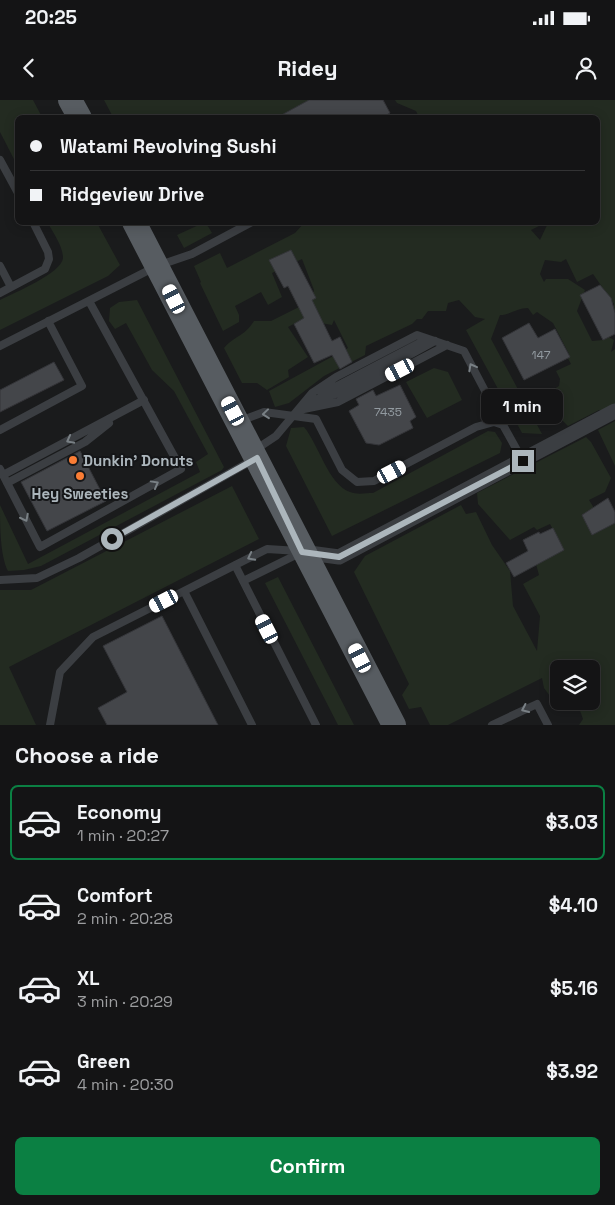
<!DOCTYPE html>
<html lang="en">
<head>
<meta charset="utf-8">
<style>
  :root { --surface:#141415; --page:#212122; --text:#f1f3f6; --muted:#9d9ea0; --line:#333334; --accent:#0b8043 }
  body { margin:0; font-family:"Space Grotesk",sans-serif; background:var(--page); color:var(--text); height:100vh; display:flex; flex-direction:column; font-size:19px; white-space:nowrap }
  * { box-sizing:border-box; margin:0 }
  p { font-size:16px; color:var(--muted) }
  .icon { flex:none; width:28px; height:28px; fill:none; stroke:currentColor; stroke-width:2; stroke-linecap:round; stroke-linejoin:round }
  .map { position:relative; height:625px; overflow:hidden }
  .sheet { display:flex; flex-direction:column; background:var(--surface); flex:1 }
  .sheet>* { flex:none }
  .banner { position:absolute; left:15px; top:15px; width:585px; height:110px; border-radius:8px; box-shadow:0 2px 12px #0003,0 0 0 1px var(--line); display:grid; align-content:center; height:110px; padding:0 15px; background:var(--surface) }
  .tools { position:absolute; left:550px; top:560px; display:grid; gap:10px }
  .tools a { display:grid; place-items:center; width:50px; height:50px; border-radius:8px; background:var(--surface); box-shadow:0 2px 12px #0003,0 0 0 1px var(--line); font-size:25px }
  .end { position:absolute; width:22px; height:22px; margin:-11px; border:6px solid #acb6bc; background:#111; box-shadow:0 0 0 2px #111 }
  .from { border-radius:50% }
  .bubble { position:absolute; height:35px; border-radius:8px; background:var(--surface); box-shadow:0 2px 12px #0003,0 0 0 1px var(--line); font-size:16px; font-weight:800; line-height:35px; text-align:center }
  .car { position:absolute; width:15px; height:30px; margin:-15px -8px; border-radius:6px; box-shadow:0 0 4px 1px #0007; background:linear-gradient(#fff 24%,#345 0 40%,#fff 0 76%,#345 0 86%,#fff 0) }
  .banner b { display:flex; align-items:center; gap:18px; height:48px; font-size:19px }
  .banner b+b { border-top:1px solid var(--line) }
  .banner i { width:12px; height:12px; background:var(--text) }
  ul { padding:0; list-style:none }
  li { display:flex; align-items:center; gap:15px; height:75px; margin:0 10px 8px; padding:0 5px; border:2px solid transparent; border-radius:8px }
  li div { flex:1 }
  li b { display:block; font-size:19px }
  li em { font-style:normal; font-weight:800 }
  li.active { border-color:var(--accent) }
  li>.icon { width:45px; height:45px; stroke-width:1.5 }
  h2 { padding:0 15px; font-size:22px; line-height:60px }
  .cta { display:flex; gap:10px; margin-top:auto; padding:10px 15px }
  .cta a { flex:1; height:58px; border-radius:8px; background:var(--accent); color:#fff; font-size:20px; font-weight:800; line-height:58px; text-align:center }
  .status { display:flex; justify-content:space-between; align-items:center; height:35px; padding:0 25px; background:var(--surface); direction:ltr }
  .status svg { height:14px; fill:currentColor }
  header { display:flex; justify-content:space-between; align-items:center; height:65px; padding:0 15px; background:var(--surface); font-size:22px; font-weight:800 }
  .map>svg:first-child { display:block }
  .green { fill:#232b21; fill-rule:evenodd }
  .building { fill:#44464a; stroke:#343539 }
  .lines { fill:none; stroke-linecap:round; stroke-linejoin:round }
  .lane { stroke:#3b3e42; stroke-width:8 }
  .street { stroke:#3b3e42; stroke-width:15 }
  .primary { stroke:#575c61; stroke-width:24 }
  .oneway { stroke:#798085 }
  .route { stroke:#acb6bc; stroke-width:6 }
  .poi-dot { fill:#fa7d35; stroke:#151618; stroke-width:2 }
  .labels { text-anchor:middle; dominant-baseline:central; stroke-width:4; stroke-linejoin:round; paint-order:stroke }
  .number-label { font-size:12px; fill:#929aa0 }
  .poi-label { font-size:15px; font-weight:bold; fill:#acb6bc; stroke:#151618; text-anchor:start }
</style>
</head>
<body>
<div class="status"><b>20:25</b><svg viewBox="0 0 49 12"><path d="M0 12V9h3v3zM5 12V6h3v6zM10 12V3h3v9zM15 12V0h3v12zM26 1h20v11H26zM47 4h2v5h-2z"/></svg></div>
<header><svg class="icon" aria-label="back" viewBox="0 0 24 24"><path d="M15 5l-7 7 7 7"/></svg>Ridey<svg class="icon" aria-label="person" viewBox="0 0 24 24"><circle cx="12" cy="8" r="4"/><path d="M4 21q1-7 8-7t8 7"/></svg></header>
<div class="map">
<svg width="615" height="625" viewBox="0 0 615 625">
  <rect width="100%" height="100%" fill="#1a1b1c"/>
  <path class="green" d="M0,0H33L42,17L18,18L17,65L0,32Z
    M104,0H309L276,18L113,17Z
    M395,0H615V223L612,216L614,204L593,174L577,182L566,159L561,162L545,160L540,174L544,182L546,179H568L585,190L577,211L592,241L603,240L609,237L614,240L611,252L615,249V308L606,311L599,310L568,326L562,320L548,293L559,286L560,279L556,271L571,264L566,255L569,254L553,223L537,212L533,215L528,208C517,208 510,215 500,215L491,239L542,334L522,333L466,230L485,219L475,217L459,200L448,203L446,211H428L422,219H417L412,224L366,246L365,255L324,276L289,303L275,307L269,291L348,248L334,220L332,225L315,222L309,208L314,190L302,159L272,173L282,197L268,205L261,192L235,206L239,215V222L223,231L200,183L201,182L194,166L220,153L227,168L295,133L304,123H545L531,130L540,140L548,123L598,122V18L419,17L416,11L397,3Z
    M48,123H97L120,165L108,176L0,230V200C14,193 62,173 63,158C63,146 53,133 48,123Z
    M203,123H206L212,133L184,148L177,135Z
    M137,200L224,367L222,370L41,466L24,470L8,471C0,456 0,424 0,405L28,464L200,372L196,362L208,354L174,291L152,270L126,223L115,229L109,221L110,208L119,202Z
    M299,207L305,218L288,227L308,257L288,270L289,277L267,290L257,283H242L224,248C235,235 243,238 254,221H271Z
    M434,268L448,272L462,300L427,318L406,282Z
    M615,321V366L598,330Z
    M304,327C319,345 328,384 350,392C357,395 366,393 373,393L488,331L495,332L502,343L500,353L332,436L286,346L291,328Z
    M586,337L591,342L611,378L605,392L589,400L594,408L582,415L592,435L615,423V625H579L583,619L579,608L558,607L544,588L542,578L448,625H430L421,607L409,609L402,595L409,584L354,472L365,456L461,405L466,414L476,412L492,445L510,471L513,506L537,551L540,516L523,484L539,475L536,464L564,450L550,424L537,430L534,427L510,440L478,404L477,393ZM559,569H591V601H559Z
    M232,386L259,439L9,567L36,625H0V490H31Z
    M278,477L354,625H338L265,483Z"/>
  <path class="building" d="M309,0H383L390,13L381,18H276Z
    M291,150L316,198L312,200L332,241L340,237L352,262L340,269L332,255L314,263L294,224L304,218L288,186L284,188L269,160Z
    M600,185L611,198L615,213V234L603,240L580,195Z
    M529,223L538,238L555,229L570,257L524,280L502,238Z
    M54,262L64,280L0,312V290Z
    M400,285L416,317L410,321L413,328L379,345L366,343L349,311L359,305L356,299L373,290L376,296Z
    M80,351L106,401L47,431L21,382Z
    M608,398L615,412V423L592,435L582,415Z
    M553,428L564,450L514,477L506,463L528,451L523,440L539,432L540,434Z
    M162,516L200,590L218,625H107L98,608L127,592L103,546Z"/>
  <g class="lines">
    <path class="lane" d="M0,60L18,93
      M0,166L11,187
      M0,193L45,169L49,159L48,152L33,122
      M0,246L157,166L192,154L252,122
      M319,291L337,286L427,239
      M305,302L340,293L435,241
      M299,310L338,302L447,245
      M240,321L264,312L316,319L342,370L357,382L374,381L476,327L494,322L503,325L523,361
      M0,330L82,286L48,221
      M255,350L276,336L312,293L336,277L417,235L464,251L503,325
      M0,369L40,447L181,369L89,201
      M3,375L144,300
      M7,383L85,342L109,323
      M235,465L316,625
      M0,480L37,478L79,458L253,360
      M243,481L302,452
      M184,491L267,449L299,451
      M50,625L60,572L93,537L184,491L252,625
      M492,625L537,604L548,625"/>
    <path class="street" d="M302,452L339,457L615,311"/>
    <path class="primary" d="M70,0L80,18
      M134,122L394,625"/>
  </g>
  <defs><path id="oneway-chevron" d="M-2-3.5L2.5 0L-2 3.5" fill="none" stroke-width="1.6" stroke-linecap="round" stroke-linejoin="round" transform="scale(1.25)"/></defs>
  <g class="oneway">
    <use href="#oneway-chevron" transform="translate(472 267) rotate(-118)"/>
    <use href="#oneway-chevron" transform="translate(266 314) rotate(174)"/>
    <use href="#oneway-chevron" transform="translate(70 340) rotate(152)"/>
    <use href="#oneway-chevron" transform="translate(155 384) rotate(-29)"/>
    <use href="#oneway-chevron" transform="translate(25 418) rotate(63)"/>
    <use href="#oneway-chevron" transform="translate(251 457) rotate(153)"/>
    <use href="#oneway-chevron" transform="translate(525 609) rotate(155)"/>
  </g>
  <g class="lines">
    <path class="route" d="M112,439L257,358L302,452L339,457L523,361"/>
  </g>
  <g class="poi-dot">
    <circle cx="73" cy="360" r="5"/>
    <circle cx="80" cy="376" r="5"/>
  </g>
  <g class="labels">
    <g class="number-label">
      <text x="541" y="255">147</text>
      <text x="388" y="312">7435</text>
    </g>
    <g class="poi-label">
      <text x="83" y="360">Dunkin' Donuts</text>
      <text x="80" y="393" text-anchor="middle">Hey Sweeties</text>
    </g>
  </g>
</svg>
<div class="tools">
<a><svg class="icon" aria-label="layers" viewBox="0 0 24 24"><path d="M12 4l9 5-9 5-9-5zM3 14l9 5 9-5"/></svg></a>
</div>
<i class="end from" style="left:112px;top:439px"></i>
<i class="end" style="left:523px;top:361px"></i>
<div class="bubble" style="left:481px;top:289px;width:82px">1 min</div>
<i class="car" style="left:174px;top:199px;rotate:333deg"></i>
<i class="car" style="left:400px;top:270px;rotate:243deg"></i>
<i class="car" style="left:233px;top:311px;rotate:332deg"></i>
<i class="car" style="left:392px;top:372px;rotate:62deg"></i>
<i class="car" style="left:164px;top:501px;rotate:243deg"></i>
<i class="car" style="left:267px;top:529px;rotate:333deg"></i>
<i class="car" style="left:360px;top:558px;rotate:333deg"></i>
<div class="banner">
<b><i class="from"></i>Watami Revolving Sushi</b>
<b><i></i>Ridgeview Drive</b>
</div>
</div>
<section class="sheet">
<h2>Choose a ride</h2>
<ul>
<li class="active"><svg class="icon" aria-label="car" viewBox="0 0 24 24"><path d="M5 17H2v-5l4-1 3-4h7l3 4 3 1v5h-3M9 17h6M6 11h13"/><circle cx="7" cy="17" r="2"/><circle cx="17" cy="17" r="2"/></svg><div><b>Economy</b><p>1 min · 20:27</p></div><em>$3.03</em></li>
<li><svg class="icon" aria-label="car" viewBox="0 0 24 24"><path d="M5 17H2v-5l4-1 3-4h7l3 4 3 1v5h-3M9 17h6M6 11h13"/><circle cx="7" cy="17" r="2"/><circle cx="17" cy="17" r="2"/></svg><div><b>Comfort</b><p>2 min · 20:28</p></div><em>$4.10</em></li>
<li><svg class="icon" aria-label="car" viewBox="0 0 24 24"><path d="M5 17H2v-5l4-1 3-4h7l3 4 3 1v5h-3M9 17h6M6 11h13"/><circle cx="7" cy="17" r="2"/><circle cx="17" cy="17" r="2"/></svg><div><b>XL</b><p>3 min · 20:29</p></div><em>$5.16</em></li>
<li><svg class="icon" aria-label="car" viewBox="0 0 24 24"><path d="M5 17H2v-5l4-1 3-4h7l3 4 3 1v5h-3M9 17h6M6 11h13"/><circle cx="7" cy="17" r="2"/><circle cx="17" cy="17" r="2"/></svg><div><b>Green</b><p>4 min · 20:30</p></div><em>$3.92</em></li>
</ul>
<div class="cta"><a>Confirm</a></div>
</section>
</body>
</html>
